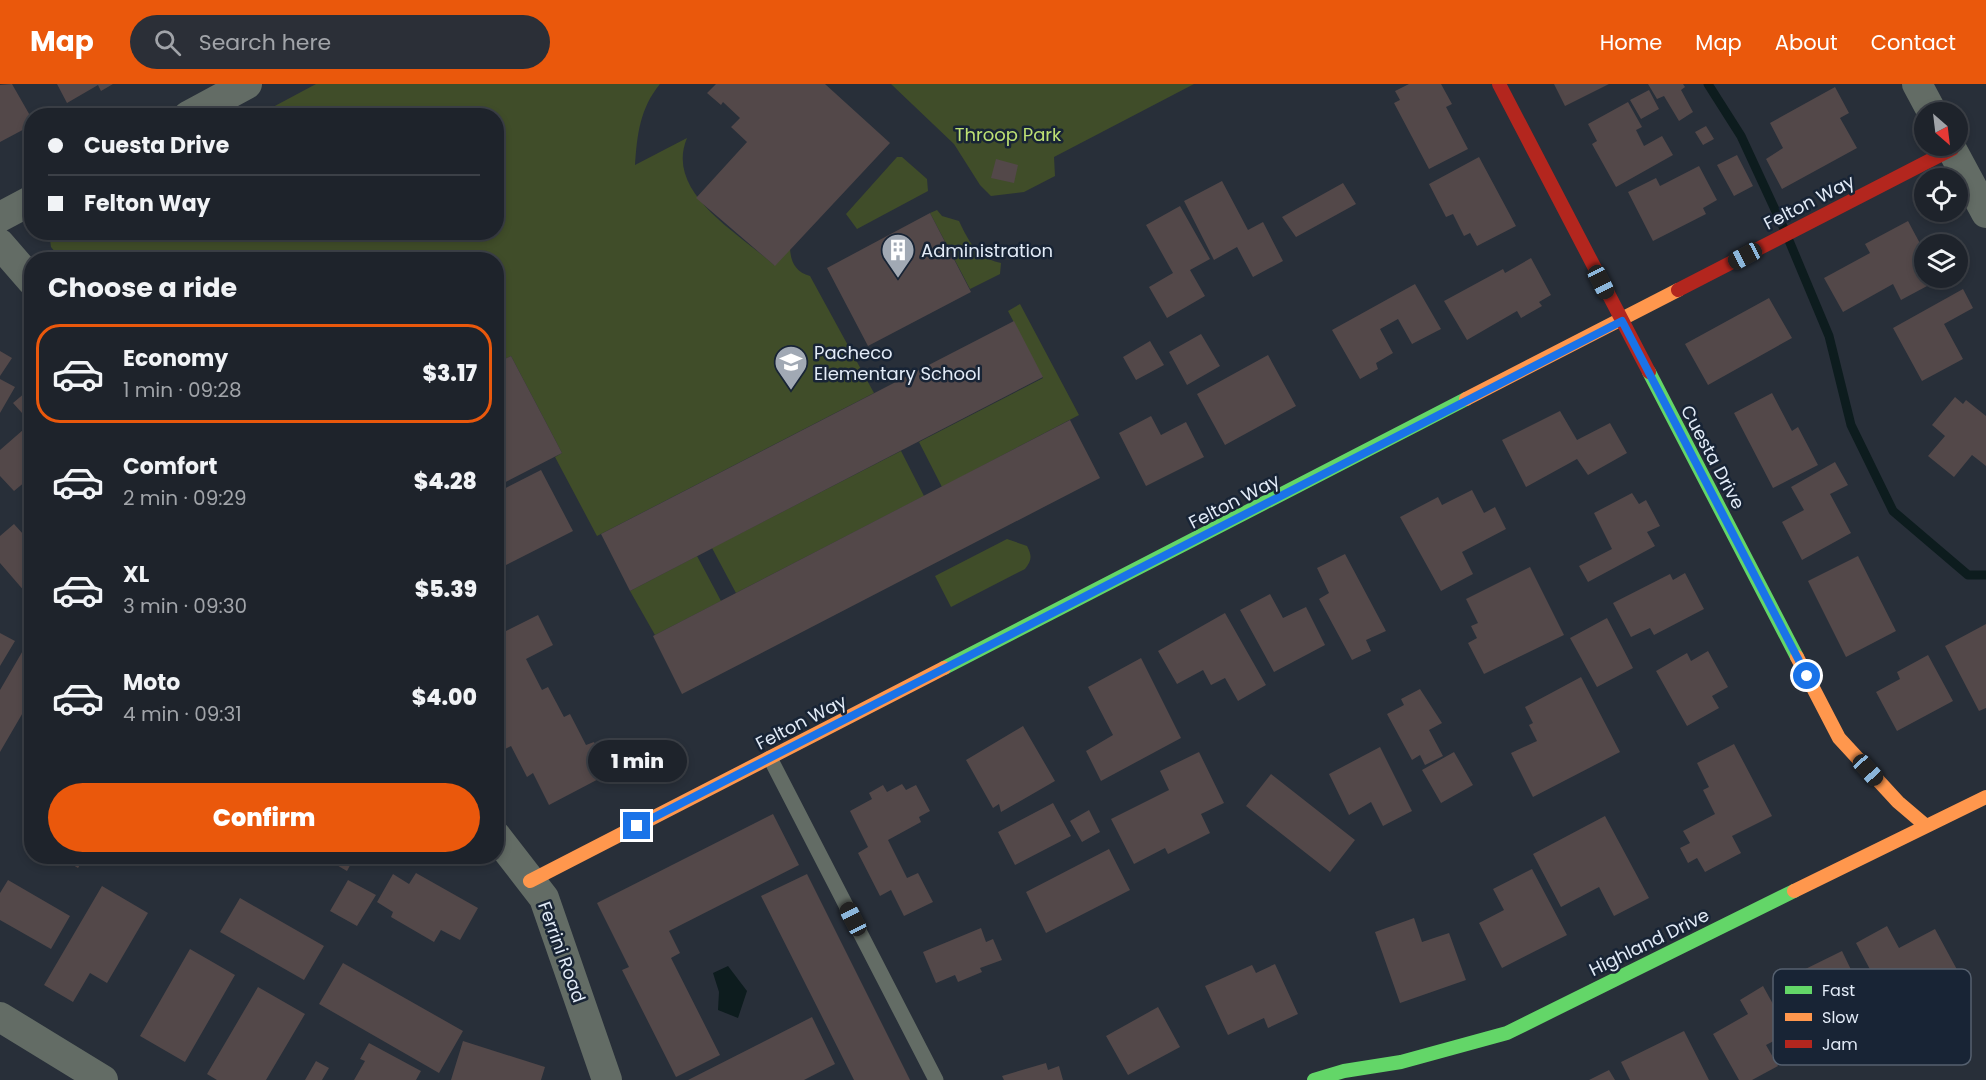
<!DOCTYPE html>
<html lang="en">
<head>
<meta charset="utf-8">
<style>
  :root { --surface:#1e232b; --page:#2b2f37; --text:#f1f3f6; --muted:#a1a4a9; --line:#3c4047; --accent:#ea580c }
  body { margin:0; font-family:Poppins,sans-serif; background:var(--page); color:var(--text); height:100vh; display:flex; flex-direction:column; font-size:22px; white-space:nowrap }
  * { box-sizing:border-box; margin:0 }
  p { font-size:20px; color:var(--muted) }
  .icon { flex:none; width:33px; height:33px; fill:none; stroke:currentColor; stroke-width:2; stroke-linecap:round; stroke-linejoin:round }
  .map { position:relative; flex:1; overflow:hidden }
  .drawer { position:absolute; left:24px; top:168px; width:480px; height:612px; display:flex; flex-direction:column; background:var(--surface); border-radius:24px; box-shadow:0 3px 9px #0003,0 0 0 2px var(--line) }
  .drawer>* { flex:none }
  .banner { position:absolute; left:24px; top:24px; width:480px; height:132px; border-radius:24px; box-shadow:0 3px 9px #0003,0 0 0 2px var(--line); display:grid; align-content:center; height:132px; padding:0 24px; background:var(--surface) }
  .needle { width:39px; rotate:152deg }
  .buttons { position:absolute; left:1914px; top:18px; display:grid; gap:12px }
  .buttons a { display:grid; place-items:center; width:54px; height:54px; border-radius:50%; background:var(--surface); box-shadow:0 3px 9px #0003,0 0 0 2px var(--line); font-size:30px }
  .end { position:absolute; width:27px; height:27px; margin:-14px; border:8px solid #1a73e8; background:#fff; box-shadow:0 0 0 3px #fff }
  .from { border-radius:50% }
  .bubble { position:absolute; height:42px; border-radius:21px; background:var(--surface); box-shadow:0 3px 9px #0003,0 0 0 2px var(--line); font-size:20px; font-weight:800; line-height:42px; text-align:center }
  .car { position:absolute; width:18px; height:36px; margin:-18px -9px; border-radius:8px; box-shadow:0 0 4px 2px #0007; background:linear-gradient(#222 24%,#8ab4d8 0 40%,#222 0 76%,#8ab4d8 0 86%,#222 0) }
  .banner b { display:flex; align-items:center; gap:21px; height:57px; font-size:22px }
  .banner b+b { border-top:2px solid var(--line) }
  .banner i { width:15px; height:15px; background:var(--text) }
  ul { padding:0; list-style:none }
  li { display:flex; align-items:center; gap:18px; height:99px; margin:0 12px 9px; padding:0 12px; border:3px solid transparent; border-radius:24px }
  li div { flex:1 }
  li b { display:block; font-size:22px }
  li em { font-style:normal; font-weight:800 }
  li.current { border-color:var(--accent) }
  li>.icon { width:54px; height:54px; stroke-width:1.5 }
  h2 { padding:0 24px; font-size:27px; line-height:72px }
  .button { display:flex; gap:12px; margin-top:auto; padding:12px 24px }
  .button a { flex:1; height:69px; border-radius:36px; background:var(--accent); color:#fff; font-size:24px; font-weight:800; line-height:69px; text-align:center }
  header { display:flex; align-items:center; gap:36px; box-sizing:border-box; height:84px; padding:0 30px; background:var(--accent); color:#fff }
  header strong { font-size:28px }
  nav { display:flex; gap:33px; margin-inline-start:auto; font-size:21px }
  .search { width:420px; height:54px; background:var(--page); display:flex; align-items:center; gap:15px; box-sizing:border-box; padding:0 21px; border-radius:33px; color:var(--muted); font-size:22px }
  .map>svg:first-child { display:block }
  .green { fill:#404d29 }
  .water { fill:#0d1c1e }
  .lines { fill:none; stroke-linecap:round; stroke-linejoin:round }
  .stream { stroke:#0d1c1e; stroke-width:9 }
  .building { fill:#534849 }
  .lane { stroke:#636c65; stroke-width:15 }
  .street { stroke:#636c65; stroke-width:30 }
  .fast { stroke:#63d668; stroke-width:14 }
  .slow { stroke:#ff974d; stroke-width:14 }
  .jam { stroke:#b3261e; stroke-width:14 }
  .route { stroke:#1a73e8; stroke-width:8 }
  .labels { text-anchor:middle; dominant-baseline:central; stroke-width:5; stroke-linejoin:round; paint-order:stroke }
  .park-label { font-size:18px; fill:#bde074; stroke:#182435 }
  .street-label { font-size:18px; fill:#e2ebf7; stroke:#182435 }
  .poi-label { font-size:18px; fill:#e2ebf7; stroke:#182435; text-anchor:start }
  .key { fill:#182435; stroke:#55606f; stroke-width:1.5 }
  .key-label { font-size:16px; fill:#e2ebf7 }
</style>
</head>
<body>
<header>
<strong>Map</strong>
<div class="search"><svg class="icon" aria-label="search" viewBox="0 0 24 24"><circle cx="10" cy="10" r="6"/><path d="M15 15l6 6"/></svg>Search here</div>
<nav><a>Home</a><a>Map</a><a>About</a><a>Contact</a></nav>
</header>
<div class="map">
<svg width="1986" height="996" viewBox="0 0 1986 996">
  <rect width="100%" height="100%" fill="#282f39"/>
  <path class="green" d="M316,0H660C640,24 637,51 635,81L687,54C664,109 739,149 774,181L790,165C791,179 796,188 810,192L874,309L597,452L555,373L562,369L511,272L497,279L496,176L61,175L51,163L49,148H496V32L258,31Z
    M891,0H1194L1054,73L1055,92L1024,108L991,112L980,101L954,60Z
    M897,73H902L927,95L928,107L857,145L846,130Z
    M937,126L942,132L959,137C969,158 977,174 1001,179L1000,190L970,205L930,129Z
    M1020,220L1079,331L942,403L919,358L1043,294L1008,227Z
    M901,367L924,412L736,509L712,464Z
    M1007,455L1027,462C1032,472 1032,476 1025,485L951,523L935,492Z
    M697,472L721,517L655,551L630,507Z"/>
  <path class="water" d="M728,882L747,907L738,934L718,926L719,908L713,889Z"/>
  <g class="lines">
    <path class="stream" d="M1708,0L1741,52L1785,147L1829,252L1851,341L1893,427L1968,491H1986"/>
  </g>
  <path class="building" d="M12,0L32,35V41L0,58V1Z
    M57,0H113L101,7L98,1L67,19Z
    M716,0H825L890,59L775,182L696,114L747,58L731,43L740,34L723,18L721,21L707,9Z
    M1409,0H1441L1452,20L1446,23L1468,65L1429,85L1394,19L1400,16L1395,7Z
    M1554,0H1609L1565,22Z
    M1648,0H1683L1685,3L1681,6L1693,28L1679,37L1664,12L1657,15Z
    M1835,3L1849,29L1840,34L1857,64L1782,105L1766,75L1783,64L1770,39Z
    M1649,6L1659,25L1641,35L1630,16Z
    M1628,18L1642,43L1636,46L1644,62L1662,52L1673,71L1616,103L1592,60L1597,57L1588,40Z
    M1706,42L1714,55L1703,61L1695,48Z
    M1737,71L1753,102L1734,112L1717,81Z
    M1479,73L1516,142L1477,162L1470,149L1464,152L1453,130L1446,133L1429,100Z
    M996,75L1018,81L1014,99L991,94Z
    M1699,82L1717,116L1703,124L1706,130L1653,157L1628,108L1656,94L1660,102Z
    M1222,97L1248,146L1263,138L1283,177L1253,193L1237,163L1214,176L1184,117Z
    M1343,99L1356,120L1296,153L1282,133Z
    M1180,122L1210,175L1190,186L1205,212L1167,234L1149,203L1173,189L1146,141Z
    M930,129L971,208L868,262L827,184Z
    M1908,137L1924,167V194H1942L1901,216L1893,200L1843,228L1824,194L1870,169L1865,160Z
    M1531,174L1551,211L1539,218L1542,222L1521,234L1517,227L1467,256L1444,217L1503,185L1505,189Z
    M1415,200L1441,245L1412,260L1398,235L1380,245L1393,269L1376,279L1378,285L1360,295L1332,246Z
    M1963,205L1973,224L1944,240L1963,275L1922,297L1893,244Z
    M1769,214L1792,254L1708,301L1685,260Z
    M1014,237L1043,293L630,507L601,450Z
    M1201,250L1220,282L1187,301L1169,268Z
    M1150,257L1164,281L1136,296L1123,273Z
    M0,267L12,274L0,292Z
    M1268,271L1296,322L1225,361L1197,310Z
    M511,272L562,369L496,403V279Z
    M0,295L15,303L0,329Z
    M32,303V392L14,407L0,392V366L31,339L13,319Z
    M1772,309L1792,347L1798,343L1818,381L1773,404L1734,329Z
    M1955,313L1963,320L1966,316L1986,332V382L1972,371L1954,393L1928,372L1945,352L1932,341Z
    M1560,327L1577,356L1610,339L1627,369L1588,391L1577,375L1526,403L1502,356Z
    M1151,332L1161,351L1186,338L1204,373L1146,402L1119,349Z
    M1070,336L1100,394L682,610L653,552Z
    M1835,378L1848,401L1830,410L1851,449L1802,476L1782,438L1804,426L1791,403Z
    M541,386L573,447L496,486V409Z
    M1472,406L1484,429L1495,423L1506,445L1462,468L1473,490L1441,507L1400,433L1438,413L1442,421Z
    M1632,409L1639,420L1646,416L1660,442L1647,448L1655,462L1588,498L1579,482L1612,465L1594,429Z
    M14,440L32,460V516L0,479V452Z
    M1345,470L1386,547L1366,556L1371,567L1352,576L1319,515L1329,509L1317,484Z
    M1858,472L1896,547L1846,573L1808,497Z
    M1530,483L1564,551L1484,590L1468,559L1477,554L1471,542L1478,539L1466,515Z
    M1685,489L1704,525L1654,551L1650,544L1631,553L1613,519L1670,490L1673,496Z
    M1270,510L1283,534L1306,523L1325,561L1274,588L1240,526Z
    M1225,529L1266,601L1238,617L1225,594L1211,601L1203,586L1177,600L1158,567Z
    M538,531L553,561L526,575L542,606L548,603L564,633L570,630L586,661L594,658L610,689L549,721L533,689L527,693L511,662L503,666L496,653V552Z
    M1607,534L1633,584L1597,603L1570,554Z
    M1986,540V624L1979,627L1945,562Z
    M0,549L15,557L0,582Z
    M32,551V613L0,668V606Z
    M1708,567L1728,603L1712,612L1719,624L1687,642L1656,587L1687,569L1691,577Z
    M1928,571L1953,617L1897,647L1876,608L1900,595L1897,588Z
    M1141,574L1181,654L1101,697L1086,667L1113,651L1088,603Z
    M1581,593L1620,668L1533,713L1511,669L1537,657L1529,641L1533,639L1525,623Z
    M1420,605L1442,639L1429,646L1443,672L1425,681L1420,671L1412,676L1387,630L1404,621L1401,615Z
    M1023,642L1055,697L1001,728L999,720L993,724L966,676Z
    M1734,660L1772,732L1732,752L1741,769L1705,788L1697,774L1688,779L1680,764L1690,759L1683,747L1715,730L1703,706L1709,703L1697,679Z
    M628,661L640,683L623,693L611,670Z
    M1380,663L1412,727L1383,742L1371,718L1349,731L1329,690Z
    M1199,668L1224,719L1201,730L1210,749L1168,770L1165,764L1134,780L1111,735L1169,706L1160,687Z
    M1454,668L1473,701L1441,719L1422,686Z
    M1271,690L1355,756L1330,788L1246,722Z
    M902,700L906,706L916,701L930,727L919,733L921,738L888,756L907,794L918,789L933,818L904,832L891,806L880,812L858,769L868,763L850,727L872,715L869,709L883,701L887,708Z
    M1053,719L1071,752L1015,781L998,748Z
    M1089,726L1100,748L1082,758L1070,737Z
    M773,730L799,781L669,847L680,869L671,874L720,971L676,993L622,886L629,883L597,819Z
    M1605,732L1649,814L1614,832L1599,803L1561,823L1533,770Z
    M1109,765L1130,806L1046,849L1026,808Z
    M58,772H105L99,781L85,773L78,784Z
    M330,772H355L347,787L328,776Z
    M1532,785L1567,851L1502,884L1479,839L1504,826L1493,805Z
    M416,789L478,824L460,856L441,846L434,858L391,833L393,828L377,818L393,790L409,800Z
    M807,790L910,996H854L761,812Z
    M8,796L70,832L51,865L0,836V809Z
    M348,796L376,811L357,842L330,827Z
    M102,802L148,829L107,899L90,889L73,918L44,901Z
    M240,814L324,862L304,896L220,848Z
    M1414,834L1422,858L1449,849L1466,896L1400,919L1375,848Z
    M1887,842L1899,864L1935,845L1961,893L1899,927L1880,891L1874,893L1856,859Z
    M981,844L986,858L993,855L1002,876L980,884L982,888L958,898L955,891L936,899L923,868Z
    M190,865L235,891L185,978L140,952Z
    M1842,867L1869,923L1844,935L1850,946L1812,965L1779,898Z
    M343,879L463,947L439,989L319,920Z
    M1275,880L1298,930L1268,944L1264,934L1228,951L1205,902L1252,881L1256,889Z
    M1763,902L1789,949L1766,961L1778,982L1752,996H1739L1713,950L1748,930L1740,916Z
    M258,903L305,930L266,996H217L207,990Z
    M1158,923L1180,963L1128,991L1106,952Z
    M812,933L835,980L804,996H688Z
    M1684,947L1709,996H1630L1621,978Z
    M463,957L545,983L541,996H451Z
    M369,959L421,987L416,996H354L365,977L360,975Z
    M316,977L329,984L322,996H305Z
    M1046,979L1048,986L1059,982L1063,996H1004L1002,992Z
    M1609,986L1615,996H1589Z"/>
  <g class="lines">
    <path class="lane" d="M770,674L936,996"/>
    <path class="street" d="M1917,0L1932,28
      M188,32L247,0
      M1950,62L1986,129
      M0,133L32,116
      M0,160L32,197
      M496,752L544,814L607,996
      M0,933L103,996"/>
    <path class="fast" d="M1649,288L1797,573
      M944,584L1466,315
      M1314,996L1344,987L1401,978L1507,949L1794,807"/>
    <path class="slow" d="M1466,315L1678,206
      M1797,573L1839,654L1898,718L1925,741
      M530,797L944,584
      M1794,807L1986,713"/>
    <path class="jam" d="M1499,0L1649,288
      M1678,206L1952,65"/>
  </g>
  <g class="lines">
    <path class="route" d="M637,742L1622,237L1807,592"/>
  </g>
  <defs>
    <g id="building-pin" transform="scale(1.725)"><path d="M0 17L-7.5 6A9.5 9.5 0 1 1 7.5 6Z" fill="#a1a9b4" stroke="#182435"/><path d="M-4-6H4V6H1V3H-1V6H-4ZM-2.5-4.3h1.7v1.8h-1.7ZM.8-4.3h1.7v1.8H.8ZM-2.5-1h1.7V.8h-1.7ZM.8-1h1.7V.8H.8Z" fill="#fff"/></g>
    <g id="school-pin" transform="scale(1.725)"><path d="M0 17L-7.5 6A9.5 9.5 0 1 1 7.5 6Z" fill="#a1a9b4" stroke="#182435"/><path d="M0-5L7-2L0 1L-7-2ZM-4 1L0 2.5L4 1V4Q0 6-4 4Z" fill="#fff"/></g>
  </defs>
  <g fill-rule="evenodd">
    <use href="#building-pin" x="898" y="166"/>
    <use href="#school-pin" x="791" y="278"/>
  </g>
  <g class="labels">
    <g class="park-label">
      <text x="1008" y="50">Throop Park</text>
    </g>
    <g class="street-label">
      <text transform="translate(1809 118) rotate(-27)">Felton Way</text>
      <text transform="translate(1713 373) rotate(62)">Cuesta Drive</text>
      <text transform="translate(1234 417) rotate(-27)">Felton Way</text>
      <text transform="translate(801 638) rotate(-27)">Felton Way</text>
      <text transform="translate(1649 858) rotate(-26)">Highland Drive</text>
      <text transform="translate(562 868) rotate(70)">Ferrini Road</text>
    </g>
    <g class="poi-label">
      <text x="921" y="166">Administration</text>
      <text x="814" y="268">Pacheco<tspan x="814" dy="21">Elementary School</tspan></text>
    </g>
  </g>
  <rect x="1773" y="885" width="198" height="96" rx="9" class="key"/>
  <rect x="1785" y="902" width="27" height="8" fill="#63d668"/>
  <rect x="1785" y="929" width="27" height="8" fill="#ff974d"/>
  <rect x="1785" y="956" width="27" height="8" fill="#b3261e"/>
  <g class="key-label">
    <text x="1822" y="912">Fast</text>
    <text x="1822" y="939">Slow</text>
    <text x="1822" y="966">Jam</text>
  </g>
</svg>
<div class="buttons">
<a><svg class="needle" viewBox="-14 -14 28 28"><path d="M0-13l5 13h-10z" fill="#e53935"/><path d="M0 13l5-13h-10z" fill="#a1a4a9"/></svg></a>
<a><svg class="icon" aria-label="locate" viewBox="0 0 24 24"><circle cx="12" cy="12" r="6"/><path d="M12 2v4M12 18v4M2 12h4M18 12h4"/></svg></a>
<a><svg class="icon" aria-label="layers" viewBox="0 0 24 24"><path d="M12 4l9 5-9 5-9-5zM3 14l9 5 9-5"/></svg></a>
</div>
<i class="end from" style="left:1807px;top:592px"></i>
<i class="end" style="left:637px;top:742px"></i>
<div class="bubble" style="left:588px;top:656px;width:99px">1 min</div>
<i class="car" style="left:1745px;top:172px;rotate:242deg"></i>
<i class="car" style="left:1601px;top:198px;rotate:153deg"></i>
<i class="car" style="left:1868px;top:686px;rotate:138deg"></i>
<i class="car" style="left:853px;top:835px;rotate:333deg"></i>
<div class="banner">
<b><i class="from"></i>Cuesta Drive</b>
<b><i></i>Felton Way</b>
</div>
<section class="drawer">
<h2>Choose a ride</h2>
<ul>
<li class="current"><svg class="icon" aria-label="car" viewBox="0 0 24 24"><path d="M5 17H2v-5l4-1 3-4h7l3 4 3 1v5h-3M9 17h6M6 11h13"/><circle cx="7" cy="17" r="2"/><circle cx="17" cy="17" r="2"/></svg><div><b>Economy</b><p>1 min · 09:28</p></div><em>$3.17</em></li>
<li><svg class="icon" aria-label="car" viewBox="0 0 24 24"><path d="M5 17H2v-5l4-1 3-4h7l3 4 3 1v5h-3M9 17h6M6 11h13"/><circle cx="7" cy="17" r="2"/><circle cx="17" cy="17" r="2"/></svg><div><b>Comfort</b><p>2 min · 09:29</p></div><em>$4.28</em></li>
<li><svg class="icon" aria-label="car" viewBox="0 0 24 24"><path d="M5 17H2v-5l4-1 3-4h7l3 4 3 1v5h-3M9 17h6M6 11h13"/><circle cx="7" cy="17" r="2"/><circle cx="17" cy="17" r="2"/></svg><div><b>XL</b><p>3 min · 09:30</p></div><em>$5.39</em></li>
<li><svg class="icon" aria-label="car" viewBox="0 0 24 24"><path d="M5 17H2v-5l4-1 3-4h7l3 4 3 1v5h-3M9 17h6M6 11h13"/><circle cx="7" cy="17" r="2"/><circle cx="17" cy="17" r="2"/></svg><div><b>Moto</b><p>4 min · 09:31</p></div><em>$4.00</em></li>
</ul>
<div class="button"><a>Confirm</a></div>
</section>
</div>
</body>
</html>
